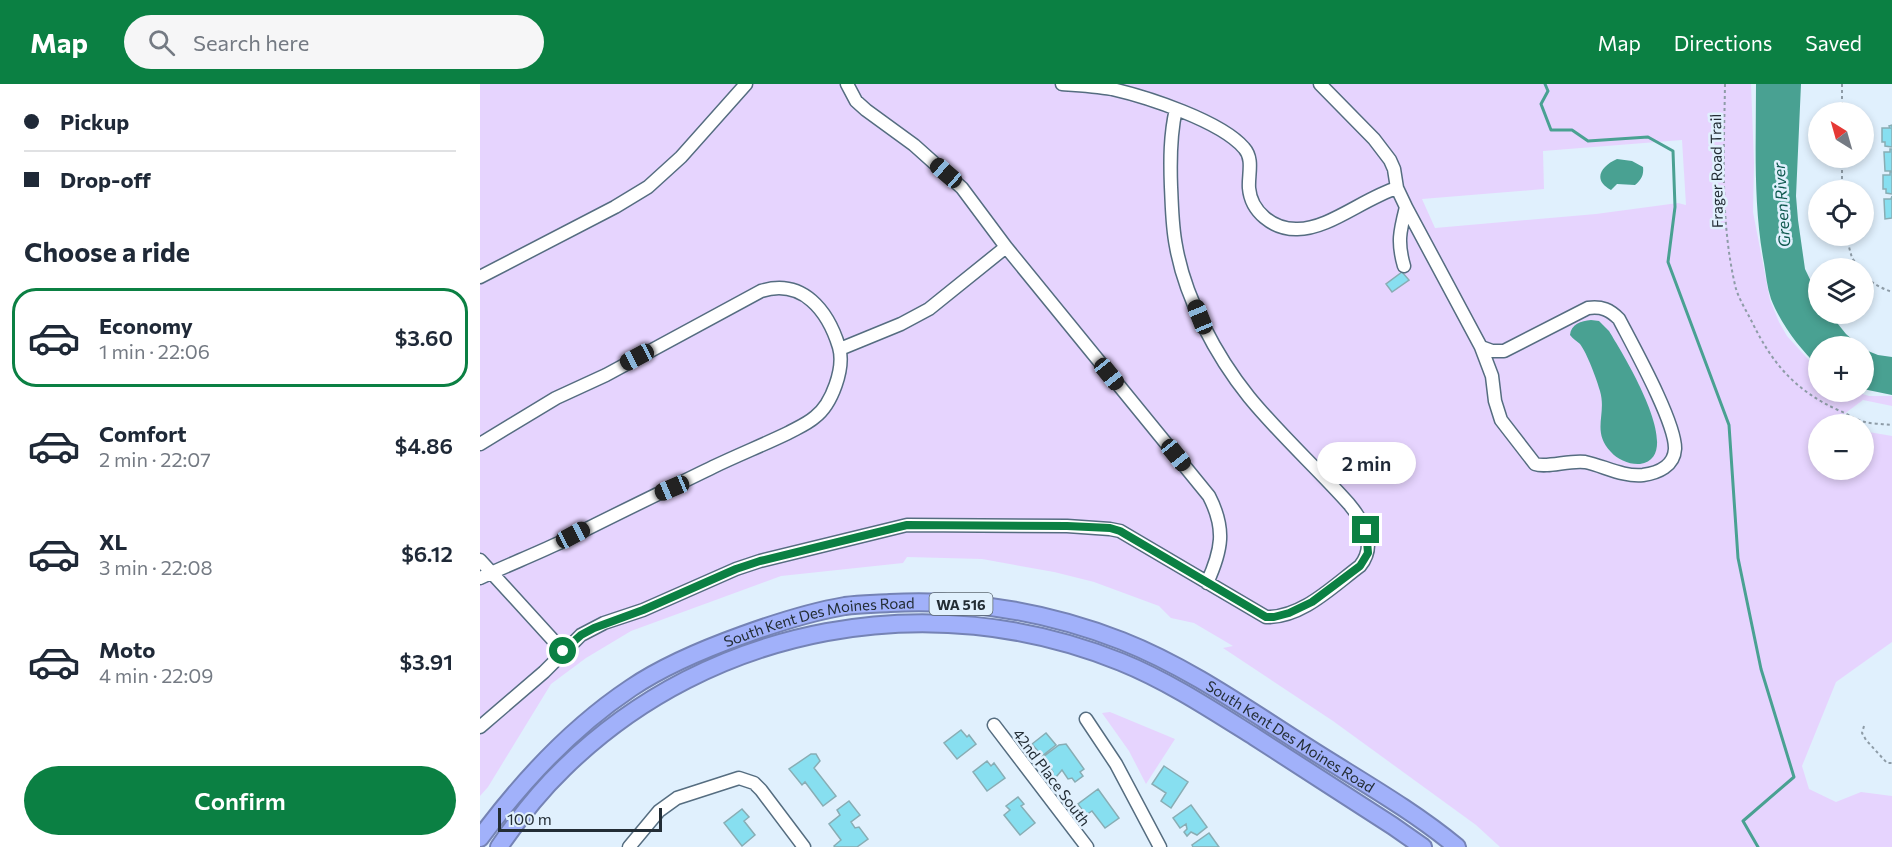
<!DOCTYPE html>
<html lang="en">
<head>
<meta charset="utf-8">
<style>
  :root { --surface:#fff; --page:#f6f6f7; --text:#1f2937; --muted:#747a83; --line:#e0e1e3; --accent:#0b8043 }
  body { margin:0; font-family:Commissioner,sans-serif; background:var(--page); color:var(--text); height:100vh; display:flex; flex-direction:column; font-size:22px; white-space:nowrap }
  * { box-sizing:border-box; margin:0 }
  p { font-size:20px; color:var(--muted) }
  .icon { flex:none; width:33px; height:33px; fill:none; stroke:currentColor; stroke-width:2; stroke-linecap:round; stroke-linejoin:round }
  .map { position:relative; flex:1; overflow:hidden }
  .side { display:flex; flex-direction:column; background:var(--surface); width:480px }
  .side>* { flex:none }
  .hud { display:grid; align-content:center; height:132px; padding:0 24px; background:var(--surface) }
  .needle { width:39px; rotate:323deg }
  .controls { position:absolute; left:1328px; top:18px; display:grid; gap:12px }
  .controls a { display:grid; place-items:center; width:66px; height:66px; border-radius:50%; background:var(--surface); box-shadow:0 3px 9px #0003; font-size:30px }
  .scale { position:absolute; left:18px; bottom:15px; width:164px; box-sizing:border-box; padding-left:6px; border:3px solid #232d35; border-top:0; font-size:16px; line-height:21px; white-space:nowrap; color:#232d35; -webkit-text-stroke:4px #e0f0fd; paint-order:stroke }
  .end { position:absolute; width:27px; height:27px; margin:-14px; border:8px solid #0b8043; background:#fff; box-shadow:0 0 0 3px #fff }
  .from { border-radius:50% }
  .bubble { position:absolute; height:42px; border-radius:21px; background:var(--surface); box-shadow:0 3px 9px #0003; font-size:20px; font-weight:600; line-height:42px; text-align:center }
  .car { position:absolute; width:18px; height:36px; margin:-18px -9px; border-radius:8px; box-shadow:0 0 4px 2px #0007; background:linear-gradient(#222 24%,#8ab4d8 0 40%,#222 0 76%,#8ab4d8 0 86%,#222 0) }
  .hud b { display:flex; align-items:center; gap:21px; height:57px; font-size:22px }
  .hud b+b { border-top:2px solid var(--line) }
  .hud i { width:15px; height:15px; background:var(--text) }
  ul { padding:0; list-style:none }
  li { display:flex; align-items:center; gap:18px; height:99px; margin:0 12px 9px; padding:0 12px; border:3px solid transparent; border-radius:24px }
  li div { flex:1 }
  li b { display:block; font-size:22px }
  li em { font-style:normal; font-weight:600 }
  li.active { border-color:var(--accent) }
  li>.icon { width:54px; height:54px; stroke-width:1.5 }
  h2 { padding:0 24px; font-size:27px; line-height:72px }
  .action { display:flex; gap:12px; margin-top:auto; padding:12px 24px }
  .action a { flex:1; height:69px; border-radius:36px; background:var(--accent); color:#fff; font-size:24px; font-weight:600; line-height:69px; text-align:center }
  header { display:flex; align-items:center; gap:36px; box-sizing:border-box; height:84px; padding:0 30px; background:var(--accent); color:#fff }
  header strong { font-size:28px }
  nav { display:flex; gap:33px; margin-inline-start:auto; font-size:21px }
  .search { width:420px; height:54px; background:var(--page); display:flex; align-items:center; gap:15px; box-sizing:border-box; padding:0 21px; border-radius:33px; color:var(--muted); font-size:22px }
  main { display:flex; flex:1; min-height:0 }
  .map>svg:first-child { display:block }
  .green { fill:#e6d4fe; fill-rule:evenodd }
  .water { fill:#49a192 }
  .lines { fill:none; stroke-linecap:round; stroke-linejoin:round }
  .stream { stroke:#49a192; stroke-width:3 }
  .building { fill:#87dff0; stroke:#88adb4; stroke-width:1.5 }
  .minor-casing { stroke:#556d80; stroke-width:15 }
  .highway-casing { stroke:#7583b5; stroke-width:20 }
  .path { stroke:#8e9ca7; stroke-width:2; stroke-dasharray:3 3; stroke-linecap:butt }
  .minor { stroke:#fff; stroke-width:12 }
  .highway { stroke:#a1b1fa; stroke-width:16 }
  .route { stroke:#0b8043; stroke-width:8 }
  .labels { text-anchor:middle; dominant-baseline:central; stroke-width:5; stroke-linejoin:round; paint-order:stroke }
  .shield { fill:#e0f0fd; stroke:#5c6871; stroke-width:1.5 }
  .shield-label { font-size:14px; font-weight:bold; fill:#232d35 }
  .street-label { font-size:15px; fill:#232d35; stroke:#e0f0fd }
  .water-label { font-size:16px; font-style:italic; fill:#0f594f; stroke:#e0f0fd }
</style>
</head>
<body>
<header>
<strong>Map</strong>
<div class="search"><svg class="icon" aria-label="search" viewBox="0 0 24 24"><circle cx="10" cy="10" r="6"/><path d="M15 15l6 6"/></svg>Search here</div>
<nav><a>Map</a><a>Directions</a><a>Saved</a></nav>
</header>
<main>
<section class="side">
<div class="hud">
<b><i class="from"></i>Pickup</b>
<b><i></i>Drop-off</b>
</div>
<h2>Choose a ride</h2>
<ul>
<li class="active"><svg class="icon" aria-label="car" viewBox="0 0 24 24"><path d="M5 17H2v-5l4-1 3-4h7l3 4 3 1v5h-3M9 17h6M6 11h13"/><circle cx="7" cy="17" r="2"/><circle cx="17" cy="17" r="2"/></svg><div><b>Economy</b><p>1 min · 22:06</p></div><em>$3.60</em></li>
<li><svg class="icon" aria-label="car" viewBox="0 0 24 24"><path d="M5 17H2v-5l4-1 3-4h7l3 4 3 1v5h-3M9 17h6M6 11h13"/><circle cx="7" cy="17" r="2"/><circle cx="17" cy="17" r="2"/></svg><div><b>Comfort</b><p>2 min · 22:07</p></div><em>$4.86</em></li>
<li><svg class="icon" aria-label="car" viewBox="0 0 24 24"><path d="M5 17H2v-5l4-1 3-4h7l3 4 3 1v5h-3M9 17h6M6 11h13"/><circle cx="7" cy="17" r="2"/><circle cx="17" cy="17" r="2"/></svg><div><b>XL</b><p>3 min · 22:08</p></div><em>$6.12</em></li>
<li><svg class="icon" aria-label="car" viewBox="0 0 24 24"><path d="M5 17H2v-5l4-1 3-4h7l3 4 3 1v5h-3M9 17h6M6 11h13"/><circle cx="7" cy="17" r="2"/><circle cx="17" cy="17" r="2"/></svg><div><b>Moto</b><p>4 min · 22:09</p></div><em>$3.91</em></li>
</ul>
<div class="action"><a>Confirm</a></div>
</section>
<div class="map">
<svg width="1412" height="763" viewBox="0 0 1412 763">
  <rect width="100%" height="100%" fill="#e0f0fd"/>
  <path class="green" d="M0,0H1271L1274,79L1273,128L1290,216L1299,238L1307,252L1338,286V308H1376L1389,312H1412V322L1383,316L1352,339L1355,340H1338V386H1383V347L1412,352V558L1356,598L1322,682L1329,705L1356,718L1381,708L1412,712V763H1020L996,741L853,637L743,564L753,562L714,539L691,534L679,522L614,498L574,488L502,475L427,473L423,479L301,492L151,547L106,574L71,600L8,703L0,712ZM1202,56L1206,121L1198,119L1116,130L955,144L942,115L1064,105L1063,67Z
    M630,628L695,655L666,700L649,667L622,629Z"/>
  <path class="water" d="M1276,0H1321L1316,112L1318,136L1325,185L1338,212V230H1350L1366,250L1380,262H1338V282C1319,264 1301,240 1291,215C1287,203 1286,191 1284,179C1273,120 1276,60 1276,0Z
    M1137,75L1152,77L1163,83C1164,91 1161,96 1155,101L1137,100L1131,106C1112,96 1121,82 1137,75Z
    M1111,236L1119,237L1129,247C1141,267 1208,373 1160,380C1150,381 1137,375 1131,368C1111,347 1127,331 1120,307C1117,296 1107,269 1100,260C1097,257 1093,255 1090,251C1091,240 1101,237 1111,236Z
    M1383,265L1398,271L1412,273V311L1383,305Z"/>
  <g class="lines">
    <path class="stream" d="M1065,0L1068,7L1061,20L1071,46H1092L1108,57L1168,53L1193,67L1195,123L1188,178L1249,341L1258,474L1281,585L1314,693L1263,737L1278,763"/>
  </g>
  <path class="building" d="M1412,41V63L1405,62V58H1402V44H1410L1409,42Z
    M1410,65H1412V87H1405L1404,68H1410Z
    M1410,88H1412V110L1406,109V105H1403V91H1410Z
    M1412,112V134L1405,135L1404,115H1411Z
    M922,188L929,196L912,208L906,200Z
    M481,646L487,653L489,651L496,660L477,675L464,659Z
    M566,649L576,661L562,672L552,660Z
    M586,660L604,685L600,688L603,692L595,698L592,694L588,695L582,686L577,692L570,695L573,688L563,673L579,661Z
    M331,670H336L340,677L334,684L356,712L343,722L325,698L322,701L309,685Z
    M507,677L511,682L514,679L525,694L507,707L493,688Z
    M684,682L708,698L691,724L681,717L686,709L672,700Z
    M618,705L639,734L625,744L612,727L606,731L598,720Z
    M538,713L544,720L541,722L555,739L540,751L524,731L530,726L526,722Z
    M369,717L380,731L371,738L375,744L379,743L388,755L377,763H355L354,762L361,756L349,740L360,731L357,726Z
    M711,721L727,743L717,751L711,748L707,752L704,748L707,745L706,740L700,744L693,734Z
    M262,725L269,733L264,737L275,751L262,762L244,739Z
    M729,749L739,763H713L712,761Z"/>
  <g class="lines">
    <g class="minor-casing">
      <path id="minor" d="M367,0L376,17L386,26L434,61L482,104L526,163L729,412C746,445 742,466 727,499
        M582,0C598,1 616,2 632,5C667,13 741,37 764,64C774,75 768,91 769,104C771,128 793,145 816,145C848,146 884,114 917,104
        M840,0L894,55L910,76L914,85L917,104L926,123C920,147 917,158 924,182
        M926,123L1001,263L1012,267H1024L1108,224C1122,222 1130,226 1139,235C1153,262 1196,339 1195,365C1194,382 1178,389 1163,391C1143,393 1124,382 1105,378C1089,376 1067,384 1055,380L1021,336L1015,317L1012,292L1001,263
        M0,193L135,123L168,103L201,73L266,0
        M360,265L421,240L449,225L526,163
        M0,360L76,314L126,291L281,207C323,194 348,227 359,263C365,284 352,320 335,333C327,340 317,344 308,349C283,361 258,371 233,383C182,408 130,433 79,459C53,471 26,482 0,494
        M0,476L83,567
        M606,635L636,680L680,763
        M514,641L607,763
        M0,643L64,588L101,551L124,539L163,526L256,485L280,477L427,441L587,442L630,445L640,447L786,533C822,534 853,502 880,482C897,461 884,438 869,420C837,384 800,351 769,313C736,272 705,214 696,162C692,142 692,122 691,103C690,76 690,51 696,25
        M149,763L179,727L197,714L259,694L274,699L281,706L324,763"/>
    </g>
    <g class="highway-casing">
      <g id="highway">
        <path id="s1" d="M0,754C43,696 91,644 151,604C185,581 224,565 263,551C296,539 330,528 365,522C380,520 395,520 410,519C489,515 568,528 642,557C708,583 767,625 827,663C877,695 931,725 977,763"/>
        <path d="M19,763C38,735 59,708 84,684C231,540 451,501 641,578C688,597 732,626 775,653C821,683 867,712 913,742L943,763"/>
      </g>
    </g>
    <path class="path" d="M1245,0C1244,67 1240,135 1255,201C1258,214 1266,226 1272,238C1293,281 1316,307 1360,327C1368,330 1376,336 1385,338C1393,340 1403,340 1412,341
      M1362,0V28
      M1362,74V106
      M1366,152L1372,174L1380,184
      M1383,189C1390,199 1401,204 1412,208
      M1384,642L1382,649L1386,656L1407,679H1412"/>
    <use href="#minor" class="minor"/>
    <use href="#highway" class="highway"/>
  </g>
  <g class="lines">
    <path class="route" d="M83,567L101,551L114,544L163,526L256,485L280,477L427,441L587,442L630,444L640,447L786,533H794L809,529L832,518L880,482L888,469L886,446"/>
  </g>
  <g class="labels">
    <rect class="shield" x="449.5" y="509" width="63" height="22" rx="4.5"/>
    <g class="shield-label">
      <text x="481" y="520">WA 516</text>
    </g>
    <g class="street-label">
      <text transform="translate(1236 87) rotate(-91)">Frager Road Trail</text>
      <text stroke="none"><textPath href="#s1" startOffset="416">South Kent Des Moines Road</textPath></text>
      <text stroke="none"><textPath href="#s1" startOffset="920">South Kent Des Moines Road</textPath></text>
      <text transform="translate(572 693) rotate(53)">42nd Place South</text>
    </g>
    <g class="water-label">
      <text transform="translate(1301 121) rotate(-94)">Green River</text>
    </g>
  </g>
</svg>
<div class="controls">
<a><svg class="needle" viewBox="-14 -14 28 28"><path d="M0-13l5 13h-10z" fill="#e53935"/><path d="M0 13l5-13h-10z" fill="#747a83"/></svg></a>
<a><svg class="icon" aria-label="locate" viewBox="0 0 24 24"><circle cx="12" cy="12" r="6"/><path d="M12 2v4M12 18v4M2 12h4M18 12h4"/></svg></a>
<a><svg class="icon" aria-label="layers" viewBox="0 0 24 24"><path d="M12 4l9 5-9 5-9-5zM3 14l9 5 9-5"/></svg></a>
<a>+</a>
<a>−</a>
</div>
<div class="scale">100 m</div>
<i class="end from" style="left:83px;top:567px"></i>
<i class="end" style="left:886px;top:446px"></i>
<div class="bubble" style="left:837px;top:358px;width:99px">2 min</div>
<i class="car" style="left:466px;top:89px;rotate:311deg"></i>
<i class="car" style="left:720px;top:233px;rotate:338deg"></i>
<i class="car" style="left:157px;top:273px;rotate:242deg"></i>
<i class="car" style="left:629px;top:290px;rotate:141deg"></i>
<i class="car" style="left:696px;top:371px;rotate:141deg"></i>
<i class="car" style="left:192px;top:404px;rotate:247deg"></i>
<i class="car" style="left:93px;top:451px;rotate:62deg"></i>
</div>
</main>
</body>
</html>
